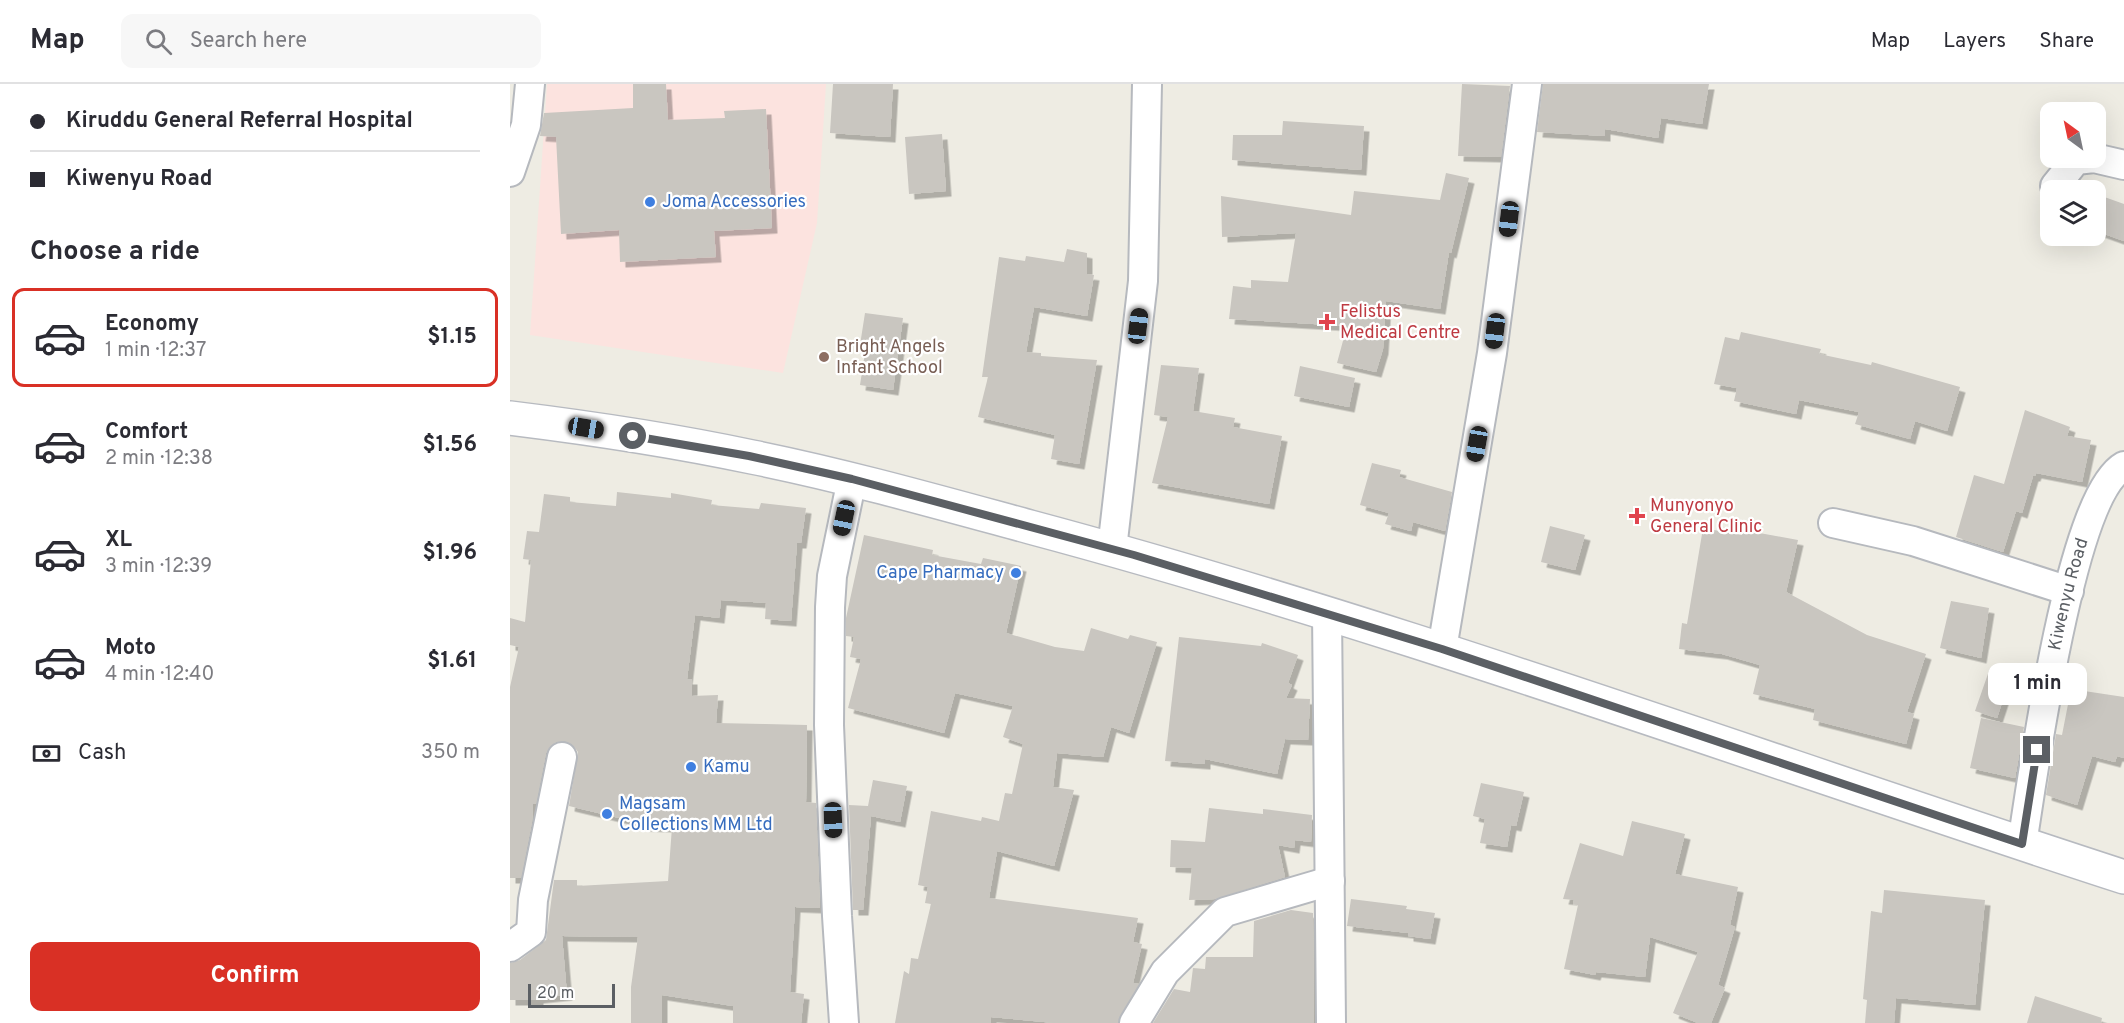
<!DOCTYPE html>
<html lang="en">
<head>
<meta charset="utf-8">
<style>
  :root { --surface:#fff; --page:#f7f7f7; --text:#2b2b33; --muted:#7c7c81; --line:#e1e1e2; --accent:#d93025 }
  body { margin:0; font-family:Overpass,sans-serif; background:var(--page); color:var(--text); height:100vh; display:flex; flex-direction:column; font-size:22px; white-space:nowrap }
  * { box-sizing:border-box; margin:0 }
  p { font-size:20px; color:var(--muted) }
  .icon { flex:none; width:33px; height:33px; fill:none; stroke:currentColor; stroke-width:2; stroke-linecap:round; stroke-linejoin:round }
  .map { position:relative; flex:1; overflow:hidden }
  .drawer { display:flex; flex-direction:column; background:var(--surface); width:510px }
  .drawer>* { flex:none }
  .top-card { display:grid; align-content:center; height:132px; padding:0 30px; background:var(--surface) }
  .needle { width:39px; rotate:327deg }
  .tools { position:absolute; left:1530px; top:18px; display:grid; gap:12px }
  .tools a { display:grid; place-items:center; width:66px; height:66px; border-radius:12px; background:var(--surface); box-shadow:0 6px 24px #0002; font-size:30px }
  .scale { position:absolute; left:18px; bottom:15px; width:87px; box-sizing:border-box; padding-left:6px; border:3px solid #5b5f64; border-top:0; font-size:16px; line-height:21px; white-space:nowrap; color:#5b5f64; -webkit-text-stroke:4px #fff; paint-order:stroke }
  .end { position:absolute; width:27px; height:27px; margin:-14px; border:8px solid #5b5f64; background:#fff; box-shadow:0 0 0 3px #fff }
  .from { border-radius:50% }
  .bubble { position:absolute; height:42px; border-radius:12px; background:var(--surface); box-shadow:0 6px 24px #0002; font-size:20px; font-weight:700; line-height:42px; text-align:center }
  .car { position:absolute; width:18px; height:36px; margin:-18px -9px; border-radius:8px; box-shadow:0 0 4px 2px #0007; background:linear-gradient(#222 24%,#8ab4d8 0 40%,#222 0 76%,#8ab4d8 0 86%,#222 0) }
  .top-card b { display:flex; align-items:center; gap:21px; height:57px; font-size:22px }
  .top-card b+b { border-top:2px solid var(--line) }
  .top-card i { width:15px; height:15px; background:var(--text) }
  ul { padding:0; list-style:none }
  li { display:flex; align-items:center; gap:18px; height:99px; margin:0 12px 9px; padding:0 18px; border:3px solid transparent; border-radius:12px }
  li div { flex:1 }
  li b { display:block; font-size:22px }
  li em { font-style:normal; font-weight:700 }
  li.selected { border-color:var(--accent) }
  li>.icon { width:54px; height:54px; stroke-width:1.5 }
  h2 { padding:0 30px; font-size:27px; line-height:72px }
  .pay { display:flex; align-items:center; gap:15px; height:66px; padding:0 30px; font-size:22px }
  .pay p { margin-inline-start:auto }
  .primary-button { display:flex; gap:12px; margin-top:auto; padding:12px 30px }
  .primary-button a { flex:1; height:69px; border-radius:12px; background:var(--accent); color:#fff; font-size:24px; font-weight:700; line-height:69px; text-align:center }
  header { display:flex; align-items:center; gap:36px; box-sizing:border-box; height:84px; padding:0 30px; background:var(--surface); border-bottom:2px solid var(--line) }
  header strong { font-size:28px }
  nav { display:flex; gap:33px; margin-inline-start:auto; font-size:21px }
  .search { width:420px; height:54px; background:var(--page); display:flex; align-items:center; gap:15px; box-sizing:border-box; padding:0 21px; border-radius:12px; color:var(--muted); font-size:22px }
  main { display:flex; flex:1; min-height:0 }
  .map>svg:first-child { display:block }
  .medical { fill:#fce3df }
  .building { fill:#c9c6c0; filter:url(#shadow) }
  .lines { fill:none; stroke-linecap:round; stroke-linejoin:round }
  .street-casing { stroke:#b6b9be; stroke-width:32 }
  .secondary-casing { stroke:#b7bac0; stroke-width:36 }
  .street { stroke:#fff; stroke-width:28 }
  .secondary { stroke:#fff; stroke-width:33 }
  .route { stroke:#5b5f64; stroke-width:8 }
  .shop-dot { fill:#3f7fe0; stroke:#fff; stroke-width:2 }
  .health-dot { fill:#e0444e; stroke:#fff; stroke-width:2 }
  .education-dot { fill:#8d6e63; stroke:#fff; stroke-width:2 }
  .labels { text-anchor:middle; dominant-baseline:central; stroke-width:4.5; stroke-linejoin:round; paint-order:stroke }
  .shop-label { font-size:18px; fill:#366cbe; stroke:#fff; text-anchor:start }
  .health-label { font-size:18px; fill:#be3a42; stroke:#fff; text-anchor:start }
  .education-label { font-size:18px; fill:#785e54; stroke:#fff; text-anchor:start }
  .street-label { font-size:18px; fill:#5b5f64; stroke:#fff }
</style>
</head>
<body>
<header>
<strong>Map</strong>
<div class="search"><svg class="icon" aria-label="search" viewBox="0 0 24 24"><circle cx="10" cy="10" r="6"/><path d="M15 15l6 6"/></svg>Search here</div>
<nav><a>Map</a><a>Layers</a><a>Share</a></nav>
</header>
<main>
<section class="drawer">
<div class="top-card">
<b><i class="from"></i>Kiruddu General Referral Hospital</b>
<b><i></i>Kiwenyu Road</b>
</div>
<h2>Choose a ride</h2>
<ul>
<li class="selected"><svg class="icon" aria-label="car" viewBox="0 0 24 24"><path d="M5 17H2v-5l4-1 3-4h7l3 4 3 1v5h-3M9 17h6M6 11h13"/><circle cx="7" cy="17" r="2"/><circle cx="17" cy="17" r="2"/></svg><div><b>Economy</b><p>1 min · 12:37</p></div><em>$1.15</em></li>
<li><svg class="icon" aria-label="car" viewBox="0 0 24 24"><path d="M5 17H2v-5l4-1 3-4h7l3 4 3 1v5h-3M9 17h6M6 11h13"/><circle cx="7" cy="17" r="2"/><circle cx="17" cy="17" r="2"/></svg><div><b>Comfort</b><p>2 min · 12:38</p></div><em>$1.56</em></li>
<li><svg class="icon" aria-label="car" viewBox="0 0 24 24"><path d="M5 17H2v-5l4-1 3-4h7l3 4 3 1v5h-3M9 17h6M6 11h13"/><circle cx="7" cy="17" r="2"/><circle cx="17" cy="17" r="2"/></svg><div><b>XL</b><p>3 min · 12:39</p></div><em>$1.96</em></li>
<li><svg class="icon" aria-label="car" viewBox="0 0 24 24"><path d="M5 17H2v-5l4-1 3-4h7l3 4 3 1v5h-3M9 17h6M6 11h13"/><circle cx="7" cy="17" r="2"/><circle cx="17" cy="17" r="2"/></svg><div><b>Moto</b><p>4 min · 12:40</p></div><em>$1.61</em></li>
</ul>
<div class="pay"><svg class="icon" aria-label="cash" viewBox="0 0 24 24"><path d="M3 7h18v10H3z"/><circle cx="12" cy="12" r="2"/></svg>Cash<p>350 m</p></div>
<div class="primary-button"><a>Confirm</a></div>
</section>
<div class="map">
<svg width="1614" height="939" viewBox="0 0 1614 939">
  <defs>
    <filter id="shadow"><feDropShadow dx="5.5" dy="5.5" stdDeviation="0" flood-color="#0004"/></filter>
  </defs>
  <rect width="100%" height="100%" fill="#eeece3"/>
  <path class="medical" d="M37,0H316L307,139L273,289L20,251Z"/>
  <path class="building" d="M123,0H156L158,36L215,34L214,27L256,25L262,144L204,147L206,173L110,178L109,146L51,150L46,53L30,52L34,29L123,24Z
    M323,0H383L380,53L320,49Z
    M952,0L1000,2L991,73L948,72Z
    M1033,0H1199L1192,40L1151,34L1148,54L1095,45V52L1027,48Z
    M773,37L854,42L851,86L722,76L723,51H772Z
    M432,50L436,107L399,110L395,53Z
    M936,89L959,94L941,169L939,168L930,225L876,217L873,265L866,288L827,279L837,242L719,235L723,202L741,204V196L778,198L786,149L712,153L711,112L841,131L844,107L930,116Z
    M1586,110L1614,120V157L1586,147Z
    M557,165L577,169V190L584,191L577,232L524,223L516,268L531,269V272L587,276L569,380L541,375L545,351L468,333L478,293H472L489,173L515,177L516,172L554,178Z
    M355,229L393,234L383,306L350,301L356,262L350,261Z
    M1231,248L1311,265L1309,270L1361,281L1362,278L1450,303L1437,347L1405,337L1400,355L1345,340L1349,328L1289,316L1286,330L1224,317L1227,304L1204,300L1215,253L1229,256Z
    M651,281L689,284L683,327L725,334L723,343L772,352L759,420L642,399L658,333L644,331Z
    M790,282L845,294L839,323L784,312Z
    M1515,326L1560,343L1557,352L1581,356L1572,398L1526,389L1525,392H1523L1512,429L1506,427L1493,468L1446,453L1464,391L1494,400Z
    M862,379L891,386L889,393L942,408L935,447L903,438L901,447L875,440L879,429L850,421Z
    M107,408L161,414V409L202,416L201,421L249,425L251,419L296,424L291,459H287L281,537L255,535L256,519L211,516L209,534L185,531L177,595H182V612L208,611L206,639L297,641L296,718L306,719L310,824L285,823L280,908L294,910L291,939H223V922L152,911V939H121V903L128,853L52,852L57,911L28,914V916H0V879L10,876L36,856L44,796H67V802L158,797L162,743L130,742V739L59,722L68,668L62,660L55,657L46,658L36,669L26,720H23L22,738L11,794H0V603L9,563L0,561V534L15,538L21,476L13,475L17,447L29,448L34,410L60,413V418L106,422Z
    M1040,442L1075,451L1065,486L1031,478Z
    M1193,444L1232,451L1233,446L1288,456L1276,508L1357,551L1416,570L1397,628L1404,630L1396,660L1303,636L1305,625L1243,610L1250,581L1212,570L1169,565L1172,539L1177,540Z
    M354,451L423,466L422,471L471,480L473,474L511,482L496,549L545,563L574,567L581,544L618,555L620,551L647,558L619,649L601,643L593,673L547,669L543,703L564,706L544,782L487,767L479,814L628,834L623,858L632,860L623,899L629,900L608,939H545L481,933V939H385L394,887L399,890L401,874L408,875L421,820L415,819L418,803L408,801L421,727L471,737L472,733L489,737L495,709L502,710L513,660L493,653L503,622L445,609L434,649L338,624L351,575L340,573L344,553L336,552V534Z
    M1441,517L1479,524L1471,574L1430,564Z
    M669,553L751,562L752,559L788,571L778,599L782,601L776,614L800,615L798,656L775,655L767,690L695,675V680L655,677Z
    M1480,584L1501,591L1487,634L1465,627Z
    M1561,605L1614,613V674L1607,672L1605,678L1582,672L1567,721L1536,711L1546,650L1552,651Z
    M1471,634L1514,643L1505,694L1460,684Z
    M363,696L397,702L390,738L361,732L353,826H343L339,721L358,722Z
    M971,699L1014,708L1006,742L1001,741L997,763L970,759L975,735L963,732Z
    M699,724L753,730V725L802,731L801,758L785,756L784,764L768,761L775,793L705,815L679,816L682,784L660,783L661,756L695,758Z
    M1122,737L1175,750L1165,790L1228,803L1220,841L1225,843L1208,901L1215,904L1201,939H1188L1163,929L1188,868L1140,853L1135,893L1086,888L1085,891L1054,885L1068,821L1063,820L1064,816L1053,815L1070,759L1113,772Z
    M1374,806L1475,816L1465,921L1386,914L1384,939H1355L1357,916L1353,915L1361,827L1372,829Z
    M841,815L897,822L896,825L925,829L920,855L898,852V849L837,842Z
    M781,826L803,829L804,939H643L664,905L680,908L683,884L695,885L696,873H743L744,837Z
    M1525,912L1592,934L1591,939H1517Z"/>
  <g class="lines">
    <g class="street-casing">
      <g id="street">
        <path d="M0,88L16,41L20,0"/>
        <path d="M1545,102L1566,76L1584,74L1614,81"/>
        <path d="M1323,439L1403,457L1559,507"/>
        <path d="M602,465L633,197L637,0"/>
        <path d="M817,528L821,939"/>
        <path d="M932,565L982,269L1017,0"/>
        <path id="s1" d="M1512,760C1523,691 1560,412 1614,382"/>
        <path d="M0,863L21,848L23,816L52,673"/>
        <path d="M334,939L327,832L319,641L320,523L322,492L342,395"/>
        <path d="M624,939L655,888L715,828L820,797"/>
      </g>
    </g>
    <g class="secondary-casing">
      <path id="secondary" d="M0,334C81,344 162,356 242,373C336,392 428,418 520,443C890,542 1250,675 1614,793"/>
    </g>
    <use href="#street" class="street"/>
    <use href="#secondary" class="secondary"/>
  </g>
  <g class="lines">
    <path class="route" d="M123,352L239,372L342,395L624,471L932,565L1512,760L1527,666"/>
  </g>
  <g class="shop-dot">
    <circle cx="140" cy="118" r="6"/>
    <circle cx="506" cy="489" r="6"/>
    <circle cx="181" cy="683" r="6"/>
    <circle cx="97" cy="730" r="6"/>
  </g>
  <g class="health-dot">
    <path d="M814 229h6v6h6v6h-6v6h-6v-6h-6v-6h6z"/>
    <path d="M1124 423h6v6h6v6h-6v6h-6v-6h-6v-6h6z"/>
  </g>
  <circle class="education-dot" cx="314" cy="273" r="6"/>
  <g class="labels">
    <g class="shop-label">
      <text x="152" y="118">Joma Accessories</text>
      <text x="494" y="489" text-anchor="end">Cape Pharmacy</text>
      <text x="193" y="683">Kamu</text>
      <text x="109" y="720">Magsam<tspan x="109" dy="21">Collections MM Ltd</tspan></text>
    </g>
    <g class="health-label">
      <text x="830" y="228">Felistus<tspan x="830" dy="21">Medical Centre</tspan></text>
      <text x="1140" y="422">Munyonyo<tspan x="1140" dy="21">General Clinic</tspan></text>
    </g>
    <g class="education-label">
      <text x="326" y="263">Bright Angels<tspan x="326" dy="21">Infant School</tspan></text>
    </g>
    <g class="street-label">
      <text stroke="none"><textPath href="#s1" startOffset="254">Kiwenyu Road</textPath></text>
    </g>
  </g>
</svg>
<div class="tools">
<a><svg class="needle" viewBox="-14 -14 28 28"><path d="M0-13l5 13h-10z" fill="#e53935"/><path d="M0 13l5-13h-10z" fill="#7c7c81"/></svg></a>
<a><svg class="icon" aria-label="layers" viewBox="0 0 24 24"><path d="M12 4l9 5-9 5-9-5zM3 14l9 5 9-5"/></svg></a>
</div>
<div class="scale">20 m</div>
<i class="end from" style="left:123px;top:352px"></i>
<i class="end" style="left:1527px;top:666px"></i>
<div class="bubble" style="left:1478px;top:579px;width:99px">1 min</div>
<i class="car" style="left:999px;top:135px;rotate:187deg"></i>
<i class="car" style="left:628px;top:242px;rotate:7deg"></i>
<i class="car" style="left:985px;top:247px;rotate:187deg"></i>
<i class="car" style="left:76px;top:344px;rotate:100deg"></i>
<i class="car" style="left:967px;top:360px;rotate:190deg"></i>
<i class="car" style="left:334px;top:434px;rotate:192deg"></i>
<i class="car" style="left:323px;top:736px;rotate:178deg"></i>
</div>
</main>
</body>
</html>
